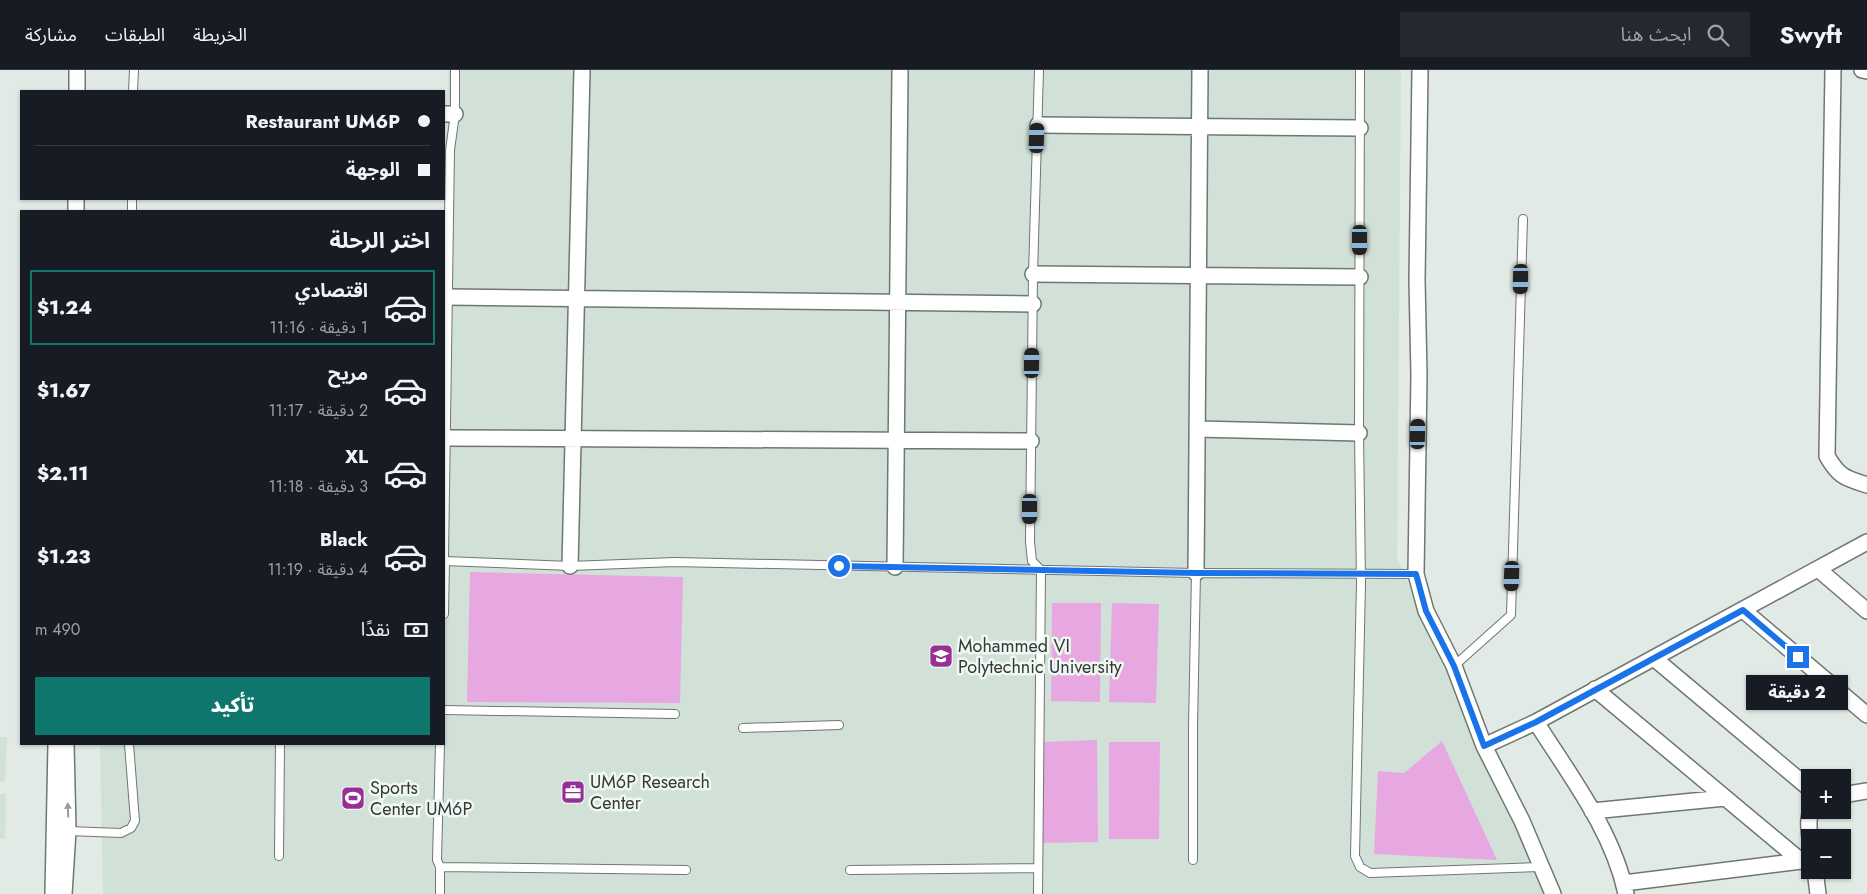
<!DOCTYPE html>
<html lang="ar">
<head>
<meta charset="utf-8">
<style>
  :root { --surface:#171b24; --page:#242831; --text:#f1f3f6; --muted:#9ea1a6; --line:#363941; --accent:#0f766e }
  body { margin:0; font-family:Jost,"Noto Sans Arabic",sans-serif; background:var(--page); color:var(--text); direction:rtl; height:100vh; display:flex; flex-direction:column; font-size:19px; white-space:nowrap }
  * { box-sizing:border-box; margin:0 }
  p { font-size:16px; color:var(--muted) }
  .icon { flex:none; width:28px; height:28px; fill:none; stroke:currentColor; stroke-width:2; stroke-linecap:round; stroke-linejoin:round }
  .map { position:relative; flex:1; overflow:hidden; direction:ltr }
  .drawer { position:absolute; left:20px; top:140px; width:425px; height:535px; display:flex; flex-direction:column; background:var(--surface); border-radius:0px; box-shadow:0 1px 4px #0004; direction:rtl }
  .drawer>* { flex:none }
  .banner { position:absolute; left:20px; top:20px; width:425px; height:110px; border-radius:0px; box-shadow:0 1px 4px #0004; direction:rtl; display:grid; align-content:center; height:110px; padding:0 15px; background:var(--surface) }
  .fabs { position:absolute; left:1801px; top:699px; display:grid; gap:10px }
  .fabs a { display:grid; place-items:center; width:50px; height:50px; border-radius:0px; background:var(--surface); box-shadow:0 1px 4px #0004; font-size:25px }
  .end { position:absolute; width:22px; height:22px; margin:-11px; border:6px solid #1a73e8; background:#fff; box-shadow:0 0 0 2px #fff }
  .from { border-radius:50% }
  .bubble { position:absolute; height:35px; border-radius:0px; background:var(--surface); box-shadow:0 1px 4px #0004; font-size:16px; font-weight:800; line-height:35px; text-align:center; direction:rtl }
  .car { position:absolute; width:15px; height:30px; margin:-15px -8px; border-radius:6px; box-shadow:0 0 4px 1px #0007; background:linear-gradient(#222 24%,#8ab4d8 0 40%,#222 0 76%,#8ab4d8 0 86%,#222 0) }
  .banner b { display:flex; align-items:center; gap:18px; height:48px; font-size:19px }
  .banner b+b { border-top:1px solid var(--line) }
  .banner i { width:12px; height:12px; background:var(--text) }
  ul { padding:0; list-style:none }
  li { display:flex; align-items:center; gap:15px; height:75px; margin:0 10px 8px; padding:0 5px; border:2px solid transparent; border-radius:0px }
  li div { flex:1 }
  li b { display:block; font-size:19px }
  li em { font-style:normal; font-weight:800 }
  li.selected { border-color:var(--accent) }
  li>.icon { width:45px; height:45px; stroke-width:1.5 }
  h2 { padding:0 15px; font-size:22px; line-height:60px }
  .pay { display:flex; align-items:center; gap:12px; height:55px; padding:0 15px; font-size:19px }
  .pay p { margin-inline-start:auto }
  .cta { display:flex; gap:10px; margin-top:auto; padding:10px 15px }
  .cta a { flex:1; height:58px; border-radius:0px; background:var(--accent); color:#fff; font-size:20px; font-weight:800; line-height:58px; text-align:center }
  header { display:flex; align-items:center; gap:30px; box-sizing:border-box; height:70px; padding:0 25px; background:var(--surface); border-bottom:1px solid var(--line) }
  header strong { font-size:24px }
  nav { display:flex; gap:28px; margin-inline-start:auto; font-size:18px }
  .search { width:350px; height:45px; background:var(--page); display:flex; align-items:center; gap:12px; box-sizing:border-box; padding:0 18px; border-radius:0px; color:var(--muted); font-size:19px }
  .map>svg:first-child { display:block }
  .built { fill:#d1e1d7 }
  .green { fill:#e7a8e2 }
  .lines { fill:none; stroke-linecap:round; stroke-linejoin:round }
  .lane-casing { stroke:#6f7772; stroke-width:10 }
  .street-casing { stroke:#6f7772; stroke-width:18 }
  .lane { stroke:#fff; stroke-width:8 }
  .street { stroke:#fff; stroke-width:15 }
  .oneway { fill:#9a9c9a }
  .route { stroke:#1a73e8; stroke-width:6 }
  .labels { text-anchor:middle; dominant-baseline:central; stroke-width:5; stroke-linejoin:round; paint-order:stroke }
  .poi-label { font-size:18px; fill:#353836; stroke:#eff8f2; text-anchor:start }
</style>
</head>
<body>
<header>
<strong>Swyft</strong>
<div class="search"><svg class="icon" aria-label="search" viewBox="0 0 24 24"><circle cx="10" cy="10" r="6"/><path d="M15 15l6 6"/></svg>ابحث هنا</div>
<nav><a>الخريطة</a><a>الطبقات</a><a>مشاركة</a></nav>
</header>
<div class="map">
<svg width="1867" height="824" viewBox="0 0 1867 824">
  <rect width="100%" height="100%" fill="#e1eae5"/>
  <path class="built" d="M448,0H1401L1397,488L1546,824H103L100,674H444V437Z
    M0,667H7L5,712H0Z
    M0,724H6L5,769H0Z"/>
  <path class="green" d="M470,502L683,507L680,633L467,632Z
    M1052,533H1101L1100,632L1051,631Z
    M1112,533L1159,534L1156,633L1109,632Z
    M1097,670L1098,772L1043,773L1041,672Z
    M1442,671L1497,790L1374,784L1378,701L1404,703Z
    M1109,672H1160L1159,769H1109Z"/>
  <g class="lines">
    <g class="lane-casing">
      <path id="lane" d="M1360,0L1359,363L1361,513L1355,786L1360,797L1370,803L1541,797
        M133,21L134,0
        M132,141V129
        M444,488L450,80L455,44V0
        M444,491L570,496L675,492L1196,503L1416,504
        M444,544L445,491
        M1454,596L1511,545L1523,149
        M444,640L675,644
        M743,658L839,655
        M68,761L121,763L131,758L135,751L129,674
        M279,786L280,674
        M1193,790V657L1196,503
        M440,797L686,800
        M850,800L1038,798
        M440,824V797L437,790L440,674
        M1038,824L1041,500L1032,491L1030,472L1033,204L1039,0"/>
    </g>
    <g class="street-casing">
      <path id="street" d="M1420,0L1417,210L1419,305L1416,504L1426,541L1454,596L1484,676L1522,751L1553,824
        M1833,0L1827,386C1839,407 1845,408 1867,415
        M1862,0L1867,1
        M77,21V0
        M444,44H455
        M1038,55L1360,58
        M76,141V129
        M1033,204L1360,207
        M447,227L1033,234
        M1197,359L1359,363
        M445,368L1031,371
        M570,496L582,0
        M895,497L900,0
        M1818,499L1867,541
        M1196,503L1200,0
        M1743,540L1867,645
        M1655,589L1810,719
        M1595,619L1801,791
        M1536,652C1570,706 1613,761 1626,824
        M1484,676L1536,652L1867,472
        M1842,725L1867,721
        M1592,741L1725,728
        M1810,768C1809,759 1807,748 1812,740
        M1815,800L1818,824
        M1624,813L1801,791L1806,792
        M53,824L56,674
        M64,824L68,761L66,674"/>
    </g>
    <use href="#lane" class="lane"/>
    <use href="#street" class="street"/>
  </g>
  <defs><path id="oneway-solid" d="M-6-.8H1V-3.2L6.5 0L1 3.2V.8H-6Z" transform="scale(1.25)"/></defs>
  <use class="oneway" href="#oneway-solid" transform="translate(68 740) rotate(-92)"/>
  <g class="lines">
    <path class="route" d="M839,496L1196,503L1416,504L1426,541L1454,596L1484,676L1536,652L1743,540L1798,587"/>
  </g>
  <defs>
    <g id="university-square" transform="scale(1.25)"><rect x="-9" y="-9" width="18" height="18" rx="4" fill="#973094" stroke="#eff8f2"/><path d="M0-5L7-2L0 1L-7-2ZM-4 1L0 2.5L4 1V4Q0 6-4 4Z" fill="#fff"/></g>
    <g id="office-square" transform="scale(1.25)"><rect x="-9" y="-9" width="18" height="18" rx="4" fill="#973094" stroke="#eff8f2"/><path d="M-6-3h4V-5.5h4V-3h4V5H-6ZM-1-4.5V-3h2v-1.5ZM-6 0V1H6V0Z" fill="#fff"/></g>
    <g id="stadium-square" transform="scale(1.25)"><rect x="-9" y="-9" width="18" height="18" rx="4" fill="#973094" stroke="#eff8f2"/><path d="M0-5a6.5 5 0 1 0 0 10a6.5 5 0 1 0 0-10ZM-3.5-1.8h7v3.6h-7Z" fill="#fff"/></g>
  </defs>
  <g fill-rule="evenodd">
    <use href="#university-square" x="941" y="586"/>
    <use href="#office-square" x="573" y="722"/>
    <use href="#stadium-square" x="353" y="728"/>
  </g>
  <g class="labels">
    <g class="poi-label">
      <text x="958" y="576">Mohammed VI<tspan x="958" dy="21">Polytechnic University</tspan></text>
      <text x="590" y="712">UM6P Research<tspan x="590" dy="21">Center</tspan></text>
      <text x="370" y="718">Sports<tspan x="370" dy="21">Center UM6P</tspan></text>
    </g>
  </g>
</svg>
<div class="fabs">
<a>+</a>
<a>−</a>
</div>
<i class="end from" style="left:839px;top:496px"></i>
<i class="end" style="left:1798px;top:587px"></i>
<div class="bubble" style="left:1746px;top:605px;width:102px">2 دقيقة</div>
<i class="car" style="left:1037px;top:68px;rotate:2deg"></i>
<i class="car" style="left:1360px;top:170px;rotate:180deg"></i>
<i class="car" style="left:1521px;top:209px;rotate:181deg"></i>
<i class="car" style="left:1032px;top:293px;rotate:1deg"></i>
<i class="car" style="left:1418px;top:364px;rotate:1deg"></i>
<i class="car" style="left:1030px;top:439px;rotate:180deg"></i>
<i class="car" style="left:1512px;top:506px;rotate:182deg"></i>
<div class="banner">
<b><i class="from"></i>Restaurant UM6P</b>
<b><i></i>الوجهة</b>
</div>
<section class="drawer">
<h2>اختر الرحلة</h2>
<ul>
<li class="selected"><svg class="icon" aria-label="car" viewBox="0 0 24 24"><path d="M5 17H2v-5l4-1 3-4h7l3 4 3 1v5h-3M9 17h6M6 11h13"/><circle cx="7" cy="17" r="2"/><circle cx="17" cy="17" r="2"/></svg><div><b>اقتصادي</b><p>1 دقيقة · 11:16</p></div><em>$1.24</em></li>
<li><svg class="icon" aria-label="car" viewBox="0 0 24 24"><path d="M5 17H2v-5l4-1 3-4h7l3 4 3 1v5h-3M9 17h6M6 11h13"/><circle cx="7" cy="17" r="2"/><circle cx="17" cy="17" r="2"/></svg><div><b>مريح</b><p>2 دقيقة · 11:17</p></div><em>$1.67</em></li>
<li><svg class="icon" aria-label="car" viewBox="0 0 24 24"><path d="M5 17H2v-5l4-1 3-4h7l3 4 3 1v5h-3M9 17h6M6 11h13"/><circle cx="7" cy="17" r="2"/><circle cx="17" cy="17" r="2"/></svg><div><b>XL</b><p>3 دقيقة · 11:18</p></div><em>$2.11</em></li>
<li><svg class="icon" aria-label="car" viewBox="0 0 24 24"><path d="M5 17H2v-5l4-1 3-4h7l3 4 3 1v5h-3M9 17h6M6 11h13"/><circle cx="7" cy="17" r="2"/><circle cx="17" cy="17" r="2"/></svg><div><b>Black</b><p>4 دقيقة · 11:19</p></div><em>$1.23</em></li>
</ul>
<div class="pay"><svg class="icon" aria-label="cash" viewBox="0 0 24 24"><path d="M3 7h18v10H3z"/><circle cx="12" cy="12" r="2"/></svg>نقدًا<p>490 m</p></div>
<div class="cta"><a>تأكيد</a></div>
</section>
</div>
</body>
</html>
